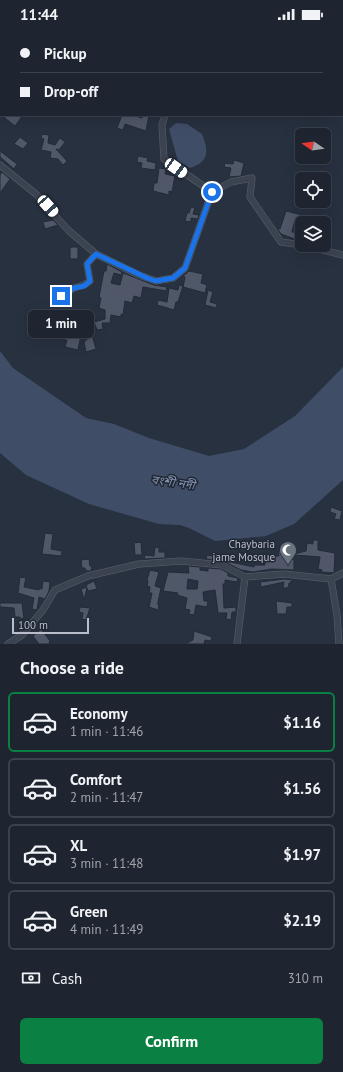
<!DOCTYPE html>
<html lang="en">
<head>
<meta charset="utf-8">
<style>
  :root { --surface:#1e2530; --page:#2b313c; --text:#f1f3f6; --muted:#a1a5ab; --line:#3c424c; --accent:#0b8043 }
  body { margin:0; font-family:"PT Sans","Noto Sans Bengali",sans-serif; background:var(--page); color:var(--text); height:100vh; display:flex; flex-direction:column; font-size:15px; white-space:nowrap }
  * { box-sizing:border-box; margin:0 }
  p { font-size:13px; color:var(--muted) }
  .icon { flex:none; width:22px; height:22px; fill:none; stroke:currentColor; stroke-width:2; stroke-linecap:round; stroke-linejoin:round }
  .map { position:relative; height:616px; overflow:hidden }
  .side { display:flex; flex-direction:column; background:var(--surface); flex:1 }
  .side>* { flex:none }
  .top-card { position:absolute; left:0px; top:0px; width:343px; height:88px; box-shadow:0 4px 16px #0002,0 0 0 1px var(--line); display:grid; align-content:center; height:88px; padding:0 20px; background:var(--surface) }
  .needle { width:26px; rotate:283deg }
  .controls { position:absolute; left:295px; top:100px; display:grid; gap:8px }
  .controls a { display:grid; place-items:center; width:36px; height:36px; border-radius:6px; background:var(--surface); box-shadow:0 4px 16px #0002,0 0 0 1px var(--line); font-size:20px }
  .scale { position:absolute; left:12px; bottom:10px; width:77px; box-sizing:border-box; padding-left:4px; border:2px solid #b9beca; border-top:0; font-size:11px; line-height:14px; white-space:nowrap; color:#b9beca; -webkit-text-stroke:3px #212835; paint-order:stroke }
  .end { position:absolute; width:18px; height:18px; margin:-9px; border:5px solid #1a73e8; background:#fff; box-shadow:0 0 0 2px #fff }
  .from { border-radius:50% }
  .bubble { position:absolute; height:28px; border-radius:6px; background:var(--surface); box-shadow:0 4px 16px #0002,0 0 0 1px var(--line); font-size:13px; font-weight:700; line-height:28px; text-align:center }
  .car { position:absolute; width:12px; height:24px; margin:-12px -6px; border-radius:5px; box-shadow:0 0 3px 1px #0007; background:linear-gradient(#fff 24%,#345 0 40%,#fff 0 76%,#345 0 86%,#fff 0) }
  .top-card b { display:flex; align-items:center; gap:14px; height:38px; font-size:15px }
  .top-card b+b { border-top:1px solid var(--line) }
  .top-card i { width:10px; height:10px; background:var(--text) }
  ul { padding:0; list-style:none }
  li { display:flex; align-items:center; gap:12px; height:60px; margin:0 8px 6px; padding:0 12px; border:2px solid var(--line); border-radius:6px }
  li div { flex:1 }
  li b { display:block; font-size:15px }
  li em { font-style:normal; font-weight:700 }
  li.selected { border-color:var(--accent) }
  li>.icon { width:36px; height:36px; stroke-width:1.5 }
  h2 { padding:0 20px; font-size:18px; line-height:48px }
  .pay { display:flex; align-items:center; gap:10px; height:44px; padding:0 20px; font-size:15px }
  .pay p { margin-inline-start:auto }
  .cta { display:flex; gap:8px; margin-top:auto; padding:8px 20px }
  .cta a { flex:1; height:46px; border-radius:6px; background:var(--accent); color:#fff; font-size:16px; font-weight:700; line-height:46px; text-align:center }
  .status { display:flex; justify-content:space-between; align-items:center; height:28px; padding:0 20px; background:var(--surface); direction:ltr }
  .status svg { height:11px; fill:currentColor }
  .map>svg:first-child { display:block }
  .water { fill:#404d67 }
  .building { fill:#4f5768; stroke:#232a37; fill-rule:evenodd }
  .lines { fill:none; stroke-linecap:round; stroke-linejoin:round }
  .minor-casing { stroke:#5a616d; stroke-width:7 }
  .tertiary-casing { stroke:#5a616d; stroke-width:9 }
  .minor { stroke:#3c4350; stroke-width:6 }
  .tertiary { stroke:#3c4350; stroke-width:8 }
  .route { stroke:#1a73e8; stroke-width:5 }
  .labels { text-anchor:middle; dominant-baseline:central; stroke-width:3; stroke-linejoin:round; paint-order:stroke }
  .poi-label { font-size:11px; fill:#b9beca; stroke:#212835; text-anchor:end }
  .water-label { font-size:12px; font-style:italic; fill:#8392af; stroke:#212835 }
</style>
</head>
<body>
<div class="status"><b>11:44</b><svg viewBox="0 0 49 12"><path d="M0 12V9h3v3zM5 12V6h3v6zM10 12V3h3v9zM15 12V0h3v12zM26 1h20v11H26zM47 4h2v5h-2z"/></svg></div>
<div class="map">
<svg width="343" height="616" viewBox="0 0 343 616">
  <rect width="100%" height="100%" fill="#283140"/>
  <path class="water" d="M176,95L187,96L202,106C209,123 209,134 190,140L178,133L169,101Z
    M0,323L13,340L86,390L114,396L149,410L209,428L244,421L295,388L343,339V452L294,496L266,508L215,513L189,500L180,497L159,496L89,476L26,447L0,425Z"/>
  <path class="building" d="M1,87H23L15,98Z
    M122,87H132L142,90V87H149L146,103L125,96L123,102L117,100Z
    M42,106L49,107L48,115L55,117L60,110L65,114L59,122L56,121L67,133L63,137L58,131L50,130L51,124L41,122L44,111L41,110Z
    M20,109L28,115L23,121L14,116Z
    M0,123L17,136L14,141L0,129Z
    M138,128L148,130L147,133L156,135L155,142L141,140L142,135L137,134Z
    M234,132L244,135L241,148L229,149L231,140L224,139L225,135L233,136Z
    M159,140L166,141L165,146L175,148L172,164L169,163V167L153,163L154,155H157Z
    M2,144L10,151L0,165V147Z
    M191,179L195,180L193,186L199,187L198,191L191,190V194L185,193L187,185H189Z
    M286,183L310,189L308,195H302V197L294,195L292,204L297,205L295,211L281,206L277,200L280,201Z
    M53,192L58,197L45,201L43,194Z
    M70,219H78V231H70Z
    M107,236L122,244L121,247L114,245L111,255L120,257L123,245L154,257L167,259L166,263L143,259L141,270L134,268L132,275L125,273L123,287L121,286V289L111,287L110,295H102L103,301L97,302L94,294L105,291V282L99,280L101,270L99,269L104,243H106Z
    M189,243L203,246L201,255L207,257L205,265L183,259L185,249L183,248Z
    M179,257L183,258L178,274H176L174,282L157,277L158,272L167,274L169,260L178,262Z
    M208,262L213,264L210,274L217,276L216,280L205,277Z
    M78,301L82,302L78,322L65,319L67,312H64L66,305L76,307Z
    M92,307L96,321L86,324L84,314Z
    M331,479L342,483L340,492L334,491L336,486L330,484Z
    M45,505L53,506L51,521L62,523L61,528L42,526Z
    M313,512H318V522L335,525L334,545L321,544L322,542L318,541L320,529L294,527V526L306,523L307,515L313,516Z
    M141,514L142,527H135L134,515Z
    M155,519L159,520V524H165V530L144,531L145,527L154,528Z
    M285,522L287,531H294V542L272,541L253,544L241,542L223,533L206,531L207,527L224,530V532L226,533L254,539V537H265V532H270V528H279L278,523Z
    M89,531L90,538L92,539L91,543H88L85,542V540H82L81,532Z
    M188,538L200,539V542L208,543V540L221,541L228,545V548L238,550L237,554L225,552V556H223L224,580L236,579V584H232L231,592L226,591L227,585H218L215,562L203,564L204,573H208L207,579L196,577L194,587L189,586L190,582L185,581L187,570L177,567L178,565L163,563L168,544L189,545ZM188,551L198,553L197,561H187Z
    M150,542L159,544L155,558L161,560L158,574V577H159L158,582L149,579L152,565H149L150,559L147,558L148,553L147,552Z
    M20,549L26,550L24,559L39,562V560L42,561L43,553L50,554L49,563L45,571L39,569L37,582L32,581L34,570L18,565Z
    M284,551L294,552V553H291L290,555H289L288,560H283L284,554L261,559L260,554Z
    M94,553L97,561L88,563L87,560L84,572L81,561L87,559L86,557Z
    M276,573L292,575V579H287L286,586H277Z
    M0,575H22L24,591H20V589H15L14,580L0,579Z
    M80,579L90,580L86,592L82,591L83,585L79,584Z
    M41,601L50,613L49,614L50,616H39L33,608Z
    M194,603L212,609L211,613L205,612L204,616H185L193,612Z"/>
  <g class="lines">
    <g class="minor-casing">
      <path id="minor" d="M158,0L159,1
        M210,1L212,0
        M165,87L162,97L164,131L212,164
        M0,137L37,167L68,202L96,226L139,247L156,253L173,250L185,240L212,164L231,154L252,150L250,169L281,214L302,217
        M303,217L343,227
        M61,268L74,260L84,257L90,253L87,236L96,226
        M331,551L337,587L339,616
        M331,551L343,545
        M8,616L22,607L43,582L55,562L88,548L139,536L181,533L222,537L245,549L284,546L331,551
        M237,616L245,549"/>
    </g>
    <g class="tertiary-casing">
      <path id="tertiary" d="M8,1V0
        M0,9L1,8"/>
    </g>
    <use href="#minor" class="minor"/>
    <use href="#tertiary" class="tertiary"/>
  </g>
  <g class="lines">
    <path class="route" d="M61,268L74,260L84,258L90,253L87,236L96,226L147,250L156,253L173,250L185,240L212,164"/>
  </g>
  <defs>
    <g id="mosque-pin" transform="scale(0.9)"><path d="M0 17L-7.5 6A9.5 9.5 0 1 1 7.5 6Z" fill="#6b7280" stroke="#212835"/><path d="M3.5-4.9A6 6 0 1 0 3.5 4.9A5 5 0 1 1 3.5-4.9Z" fill="#fff"/></g>
  </defs>
  <g fill-rule="evenodd">
    <use href="#mosque-pin" x="288" y="522"/>
  </g>
  <g class="labels">
    <g class="poi-label">
      <text x="275" y="516">Chaybaria<tspan x="275" dy="13">jame Mosque</tspan></text>
    </g>
    <g class="water-label">
      <text transform="translate(173 454) rotate(8)">বংশী নদী</text>
    </g>
  </g>
</svg>
<div class="controls">
<a><svg class="needle" viewBox="-14 -14 28 28"><path d="M0-13l5 13h-10z" fill="#e53935"/><path d="M0 13l5-13h-10z" fill="#a1a5ab"/></svg></a>
<a><svg class="icon" aria-label="locate" viewBox="0 0 24 24"><circle cx="12" cy="12" r="6"/><path d="M12 2v4M12 18v4M2 12h4M18 12h4"/></svg></a>
<a><svg class="icon" aria-label="layers" viewBox="0 0 24 24"><path d="M12 4l9 5-9 5-9-5zM3 14l9 5 9-5"/></svg></a>
</div>
<div class="scale">100 m</div>
<i class="end from" style="left:212px;top:164px"></i>
<i class="end" style="left:61px;top:268px"></i>
<div class="bubble" style="left:28px;top:282px;width:66px">1 min</div>
<i class="car" style="left:176px;top:140px;rotate:125deg"></i>
<i class="car" style="left:48px;top:178px;rotate:138deg"></i>
<div class="top-card">
<b><i class="from"></i>Pickup</b>
<b><i></i>Drop-off</b>
</div>
</div>
<section class="side">
<h2>Choose a ride</h2>
<ul>
<li class="selected"><svg class="icon" aria-label="car" viewBox="0 0 24 24"><path d="M5 17H2v-5l4-1 3-4h7l3 4 3 1v5h-3M9 17h6M6 11h13"/><circle cx="7" cy="17" r="2"/><circle cx="17" cy="17" r="2"/></svg><div><b>Economy</b><p>1 min · 11:46</p></div><em>$1.16</em></li>
<li><svg class="icon" aria-label="car" viewBox="0 0 24 24"><path d="M5 17H2v-5l4-1 3-4h7l3 4 3 1v5h-3M9 17h6M6 11h13"/><circle cx="7" cy="17" r="2"/><circle cx="17" cy="17" r="2"/></svg><div><b>Comfort</b><p>2 min · 11:47</p></div><em>$1.56</em></li>
<li><svg class="icon" aria-label="car" viewBox="0 0 24 24"><path d="M5 17H2v-5l4-1 3-4h7l3 4 3 1v5h-3M9 17h6M6 11h13"/><circle cx="7" cy="17" r="2"/><circle cx="17" cy="17" r="2"/></svg><div><b>XL</b><p>3 min · 11:48</p></div><em>$1.97</em></li>
<li><svg class="icon" aria-label="car" viewBox="0 0 24 24"><path d="M5 17H2v-5l4-1 3-4h7l3 4 3 1v5h-3M9 17h6M6 11h13"/><circle cx="7" cy="17" r="2"/><circle cx="17" cy="17" r="2"/></svg><div><b>Green</b><p>4 min · 11:49</p></div><em>$2.19</em></li>
</ul>
<div class="pay"><svg class="icon" aria-label="cash" viewBox="0 0 24 24"><path d="M3 7h18v10H3z"/><circle cx="12" cy="12" r="2"/></svg>Cash<p>310 m</p></div>
<div class="cta"><a>Confirm</a></div>
</section>
</body>
</html>
